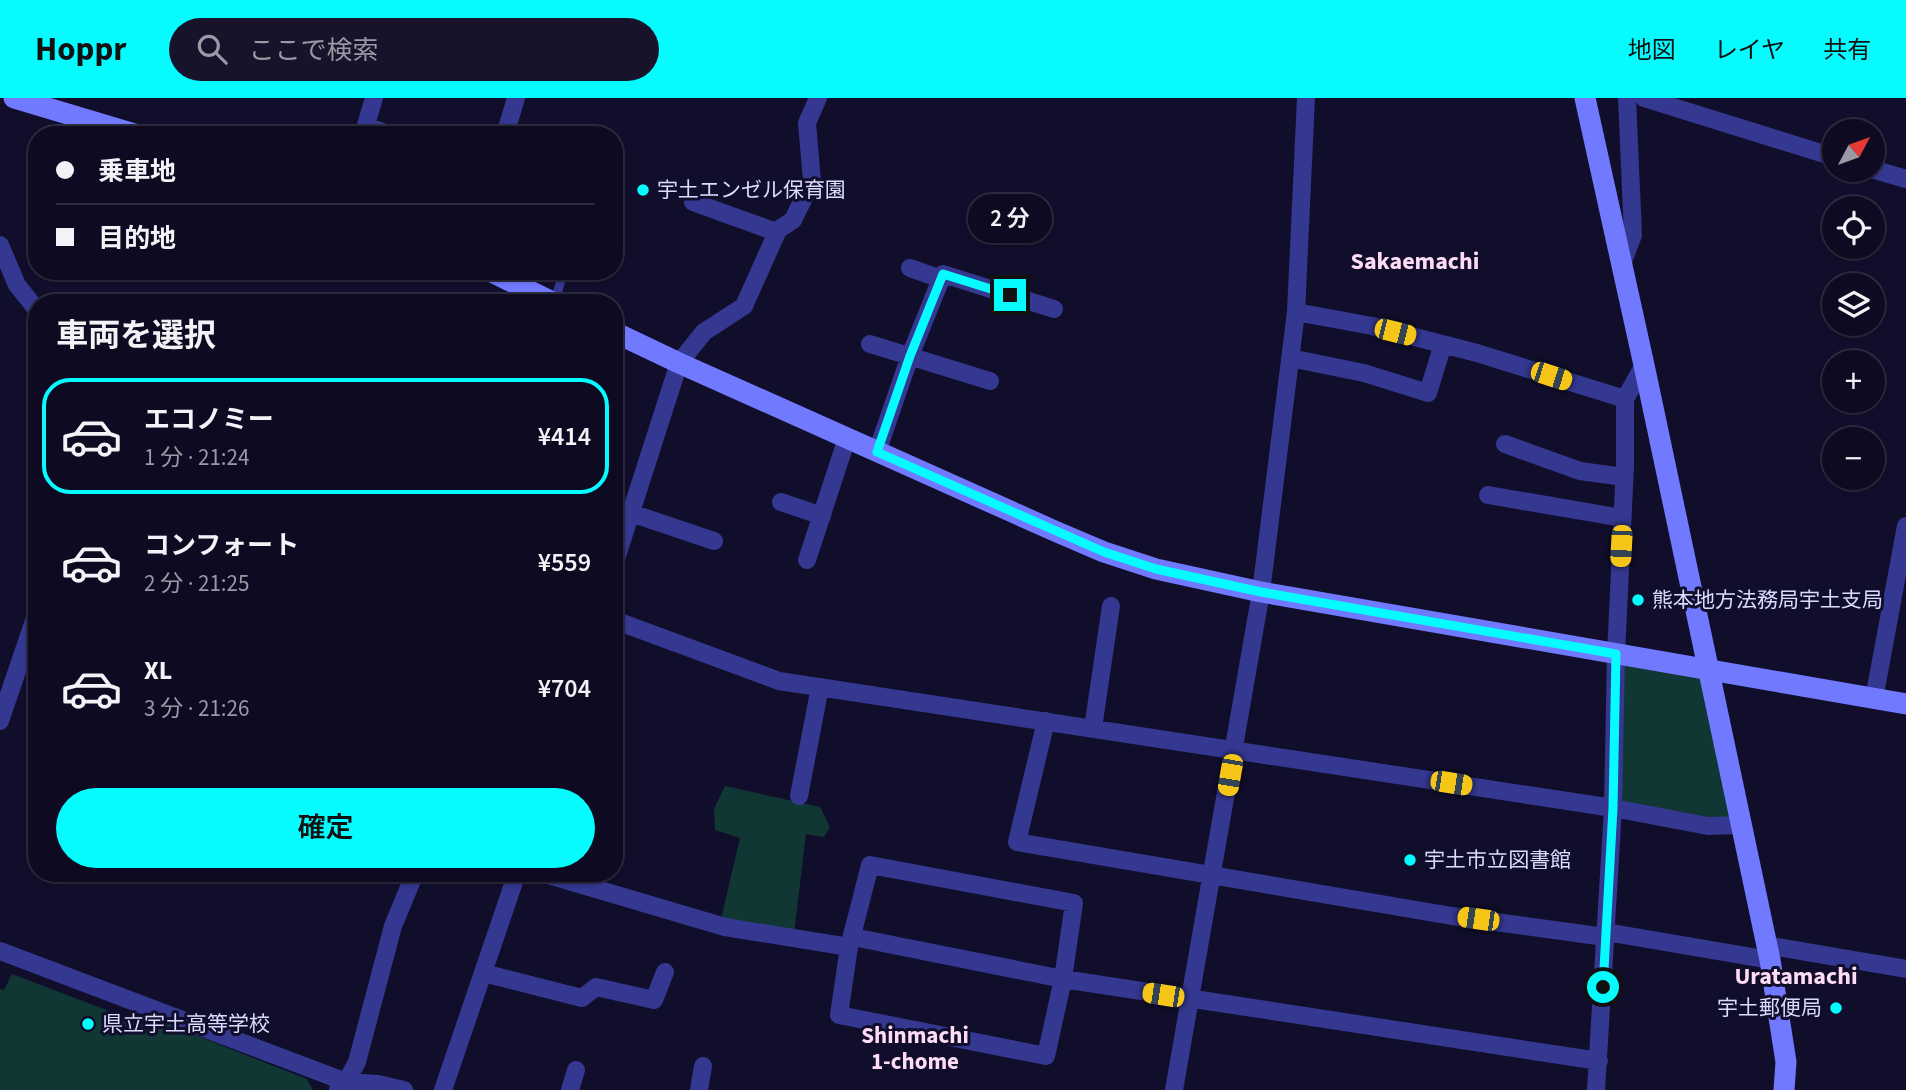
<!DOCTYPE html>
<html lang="ja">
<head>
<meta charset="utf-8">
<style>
  :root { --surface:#0d0a21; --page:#16132a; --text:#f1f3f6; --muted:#9a9aa5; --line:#2d2b3f; --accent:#06fbff }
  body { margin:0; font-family:"Source Sans 3","Noto Sans JP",sans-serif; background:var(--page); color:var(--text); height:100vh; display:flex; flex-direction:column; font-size:26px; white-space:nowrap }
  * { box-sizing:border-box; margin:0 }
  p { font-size:23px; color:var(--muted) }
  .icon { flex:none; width:38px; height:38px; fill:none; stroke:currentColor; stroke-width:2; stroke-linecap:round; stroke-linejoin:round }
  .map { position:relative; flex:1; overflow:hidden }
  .drawer { position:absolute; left:28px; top:196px; width:595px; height:588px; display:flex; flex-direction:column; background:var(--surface); border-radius:28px; box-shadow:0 2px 5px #0004,0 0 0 2px var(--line) }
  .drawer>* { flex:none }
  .top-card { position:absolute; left:28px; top:28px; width:595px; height:154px; border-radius:28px; box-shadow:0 2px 5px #0004,0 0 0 2px var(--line); display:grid; align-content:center; height:154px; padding:0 28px; background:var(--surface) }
  .needle { width:46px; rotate:49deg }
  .fabs { position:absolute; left:1822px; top:21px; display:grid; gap:14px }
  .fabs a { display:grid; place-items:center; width:63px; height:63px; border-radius:50%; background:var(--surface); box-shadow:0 2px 5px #0004,0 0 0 2px var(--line); font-size:35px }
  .end { position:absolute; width:32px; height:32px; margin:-16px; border:9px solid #06fbff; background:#111; box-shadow:0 0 0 4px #111 }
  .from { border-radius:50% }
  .bubble { position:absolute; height:49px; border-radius:24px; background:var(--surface); box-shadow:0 2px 5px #0004,0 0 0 2px var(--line); font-size:23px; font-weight:600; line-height:49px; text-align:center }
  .car { position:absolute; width:21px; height:42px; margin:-21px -10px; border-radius:9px; box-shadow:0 0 5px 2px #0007; background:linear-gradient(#f5c518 24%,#345 0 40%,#f5c518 0 76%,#345 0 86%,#f5c518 0) }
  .top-card b { display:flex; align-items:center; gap:24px; height:66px; font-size:26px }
  .top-card b+b { border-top:2px solid var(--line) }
  .top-card i { width:18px; height:18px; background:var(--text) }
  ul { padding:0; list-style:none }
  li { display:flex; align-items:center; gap:21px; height:116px; margin:0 14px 10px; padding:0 14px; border:4px solid transparent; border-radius:28px }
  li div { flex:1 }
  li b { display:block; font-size:26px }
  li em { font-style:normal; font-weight:600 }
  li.on { border-color:var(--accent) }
  li>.icon { width:63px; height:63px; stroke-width:1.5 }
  h2 { padding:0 28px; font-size:32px; line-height:84px }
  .action { display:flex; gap:14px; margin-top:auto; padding:14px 28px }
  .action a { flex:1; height:80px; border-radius:42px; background:var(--accent); color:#111; font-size:28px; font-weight:600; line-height:80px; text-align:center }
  header { display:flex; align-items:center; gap:42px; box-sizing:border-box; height:98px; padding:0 35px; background:var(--accent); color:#111 }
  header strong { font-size:33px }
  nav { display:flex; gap:38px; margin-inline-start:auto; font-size:24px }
  .search { width:490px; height:63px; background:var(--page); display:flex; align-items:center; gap:18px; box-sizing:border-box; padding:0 24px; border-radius:38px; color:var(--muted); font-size:26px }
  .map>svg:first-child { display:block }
  .green { fill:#103733 }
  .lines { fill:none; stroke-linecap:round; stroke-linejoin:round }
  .lane { stroke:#343890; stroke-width:9 }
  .street { stroke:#343890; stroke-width:18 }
  .secondary { stroke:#7179ff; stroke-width:21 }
  .route { stroke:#06fbff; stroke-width:9 }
  .poi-dot { fill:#06fbff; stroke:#110e2c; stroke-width:2.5 }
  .labels { text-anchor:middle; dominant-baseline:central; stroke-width:6; stroke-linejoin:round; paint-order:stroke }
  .poi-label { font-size:21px; fill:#dbdaff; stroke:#110e2c; text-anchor:start }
  .neighbourhood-label { font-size:23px; font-weight:bold; fill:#ffdcf5; stroke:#110e2c }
  .quarter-label { font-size:24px; font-weight:bold; fill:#ffdcf5; stroke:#110e2c }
</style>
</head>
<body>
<header>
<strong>Hoppr</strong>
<div class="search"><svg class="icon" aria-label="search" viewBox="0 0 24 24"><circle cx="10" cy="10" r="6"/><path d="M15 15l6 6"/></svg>ここで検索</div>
<nav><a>地図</a><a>レイヤ</a><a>共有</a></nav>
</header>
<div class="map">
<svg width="1906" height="992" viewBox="0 0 1906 992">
  <rect width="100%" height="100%" fill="#110e2c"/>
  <path class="green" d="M1616,556L1706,571L1741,727L1613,710Z
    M725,688L820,709L830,729L824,739L806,736L794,836L721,821L740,740L715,732L714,711Z
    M12,876L151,929L157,922L307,981L313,992H0V891L4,892Z"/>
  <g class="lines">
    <path class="lane" d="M554,205L564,173"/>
    <path class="street" d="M1644,0L1834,59
      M366,28L390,37
      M363,37L374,0
      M505,37L516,0
      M1872,71L1906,81
      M693,104L776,134
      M0,147L17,187L37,212
      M1622,166L1633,137L1627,0
      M910,170L941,181
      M1296,214L1372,228L1477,255L1625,301
      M870,246L990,283
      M1290,260L1364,275L1428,295L1443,246
      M1505,346L1580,373L1624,379
      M877,354L910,258L943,176L1054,211
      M1488,397L1622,420
      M781,404L822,418
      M631,415L714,443
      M807,462L847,340
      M614,467L679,265L704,234L744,208L778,132L793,122L812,83L807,25L818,0
      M614,522L779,583L1613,710L1708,728L1741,727
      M1874,601L1906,428
      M0,623L37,514
      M1046,623L1017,744L1452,818L1605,839
      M1093,630L1111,508
      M799,698L820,589
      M870,767L1074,805L1063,881L1046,958L839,917L849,849Z
      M542,775L725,829L849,849
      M1606,834L1770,862
      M853,839L1063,881L1599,963
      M1766,847L1906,871
      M0,853L346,984L378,986L404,992
      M483,875L582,900L596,889L654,902L665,874
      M338,991L346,984L357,964L393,828L415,775
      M443,992L517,775
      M570,992L576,972
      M699,992L703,968
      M1174,992L1261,494L1296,214L1306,0
      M1596,992L1613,710L1616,556L1625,368V301L1644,267"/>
    <path class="secondary" d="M14,0L138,37
      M1585,0L1644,267L1770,862L1786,964L1784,992
      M490,173L554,205
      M614,234L679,265L1057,434L1104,454L1156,471L1261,494L1906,606"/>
  </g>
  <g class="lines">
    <path class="route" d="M1010,197L943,176L910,258L877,354L1104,454L1156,471L1261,494L1616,556L1613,710L1603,889"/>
  </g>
  <g class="poi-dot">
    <circle cx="643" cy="92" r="7"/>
    <circle cx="1638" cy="502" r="7"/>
    <circle cx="1410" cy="762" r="7"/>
    <circle cx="1836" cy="910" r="7"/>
    <circle cx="88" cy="926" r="7"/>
  </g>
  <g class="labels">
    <g class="poi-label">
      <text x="657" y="92">宇土エンゼル保育園</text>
      <text x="1652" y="502">熊本地方法務局宇土支局</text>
      <text x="1424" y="762">宇土市立図書館</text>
      <text x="1822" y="910" text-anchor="end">宇土郵便局</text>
      <text x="102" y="926">県立宇土高等学校</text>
    </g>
    <g class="neighbourhood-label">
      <text x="915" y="937">Shinmachi<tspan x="915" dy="26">1-chome</tspan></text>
    </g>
    <g class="quarter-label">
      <text x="1415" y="163">Sakaemachi</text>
      <text x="1796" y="878">Uratamachi</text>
    </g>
  </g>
</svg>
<div class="fabs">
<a><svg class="needle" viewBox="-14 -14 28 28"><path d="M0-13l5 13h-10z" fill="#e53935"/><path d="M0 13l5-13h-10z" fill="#9a9aa5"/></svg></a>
<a><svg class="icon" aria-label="locate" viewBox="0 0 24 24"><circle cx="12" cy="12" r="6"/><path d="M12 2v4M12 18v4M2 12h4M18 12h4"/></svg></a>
<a><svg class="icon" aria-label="layers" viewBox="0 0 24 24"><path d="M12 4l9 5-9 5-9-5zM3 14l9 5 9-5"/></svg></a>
<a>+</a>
<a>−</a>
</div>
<i class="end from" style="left:1603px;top:889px"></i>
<i class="end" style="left:1010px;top:197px"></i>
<div class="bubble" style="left:968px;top:96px;width:84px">2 分</div>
<i class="car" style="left:1395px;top:234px;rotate:104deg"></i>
<i class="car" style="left:1551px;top:278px;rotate:108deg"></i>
<i class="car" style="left:1621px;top:448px;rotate:183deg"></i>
<i class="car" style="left:1230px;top:677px;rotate:190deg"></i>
<i class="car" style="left:1451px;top:685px;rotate:99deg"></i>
<i class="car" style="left:1478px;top:821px;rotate:278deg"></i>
<i class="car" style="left:1163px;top:897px;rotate:279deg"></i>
<div class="top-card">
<b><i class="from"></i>乗車地</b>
<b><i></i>目的地</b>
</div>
<section class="drawer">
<h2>車両を選択</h2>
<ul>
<li class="on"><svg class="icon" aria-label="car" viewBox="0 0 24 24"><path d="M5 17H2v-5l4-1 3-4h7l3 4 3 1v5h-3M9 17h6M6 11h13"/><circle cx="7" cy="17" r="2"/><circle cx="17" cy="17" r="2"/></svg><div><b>エコノミー</b><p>1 分 · 21:24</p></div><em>¥414</em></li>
<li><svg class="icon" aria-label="car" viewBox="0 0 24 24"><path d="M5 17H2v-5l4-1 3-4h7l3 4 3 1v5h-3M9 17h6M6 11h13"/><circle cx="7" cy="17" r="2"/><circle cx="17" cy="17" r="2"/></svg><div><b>コンフォート</b><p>2 分 · 21:25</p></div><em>¥559</em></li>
<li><svg class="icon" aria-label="car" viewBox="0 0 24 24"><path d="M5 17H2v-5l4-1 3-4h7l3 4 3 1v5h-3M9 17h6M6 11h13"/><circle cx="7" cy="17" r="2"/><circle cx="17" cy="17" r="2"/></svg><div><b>XL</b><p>3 分 · 21:26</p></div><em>¥704</em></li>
</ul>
<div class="action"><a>確定</a></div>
</section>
</div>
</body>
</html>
